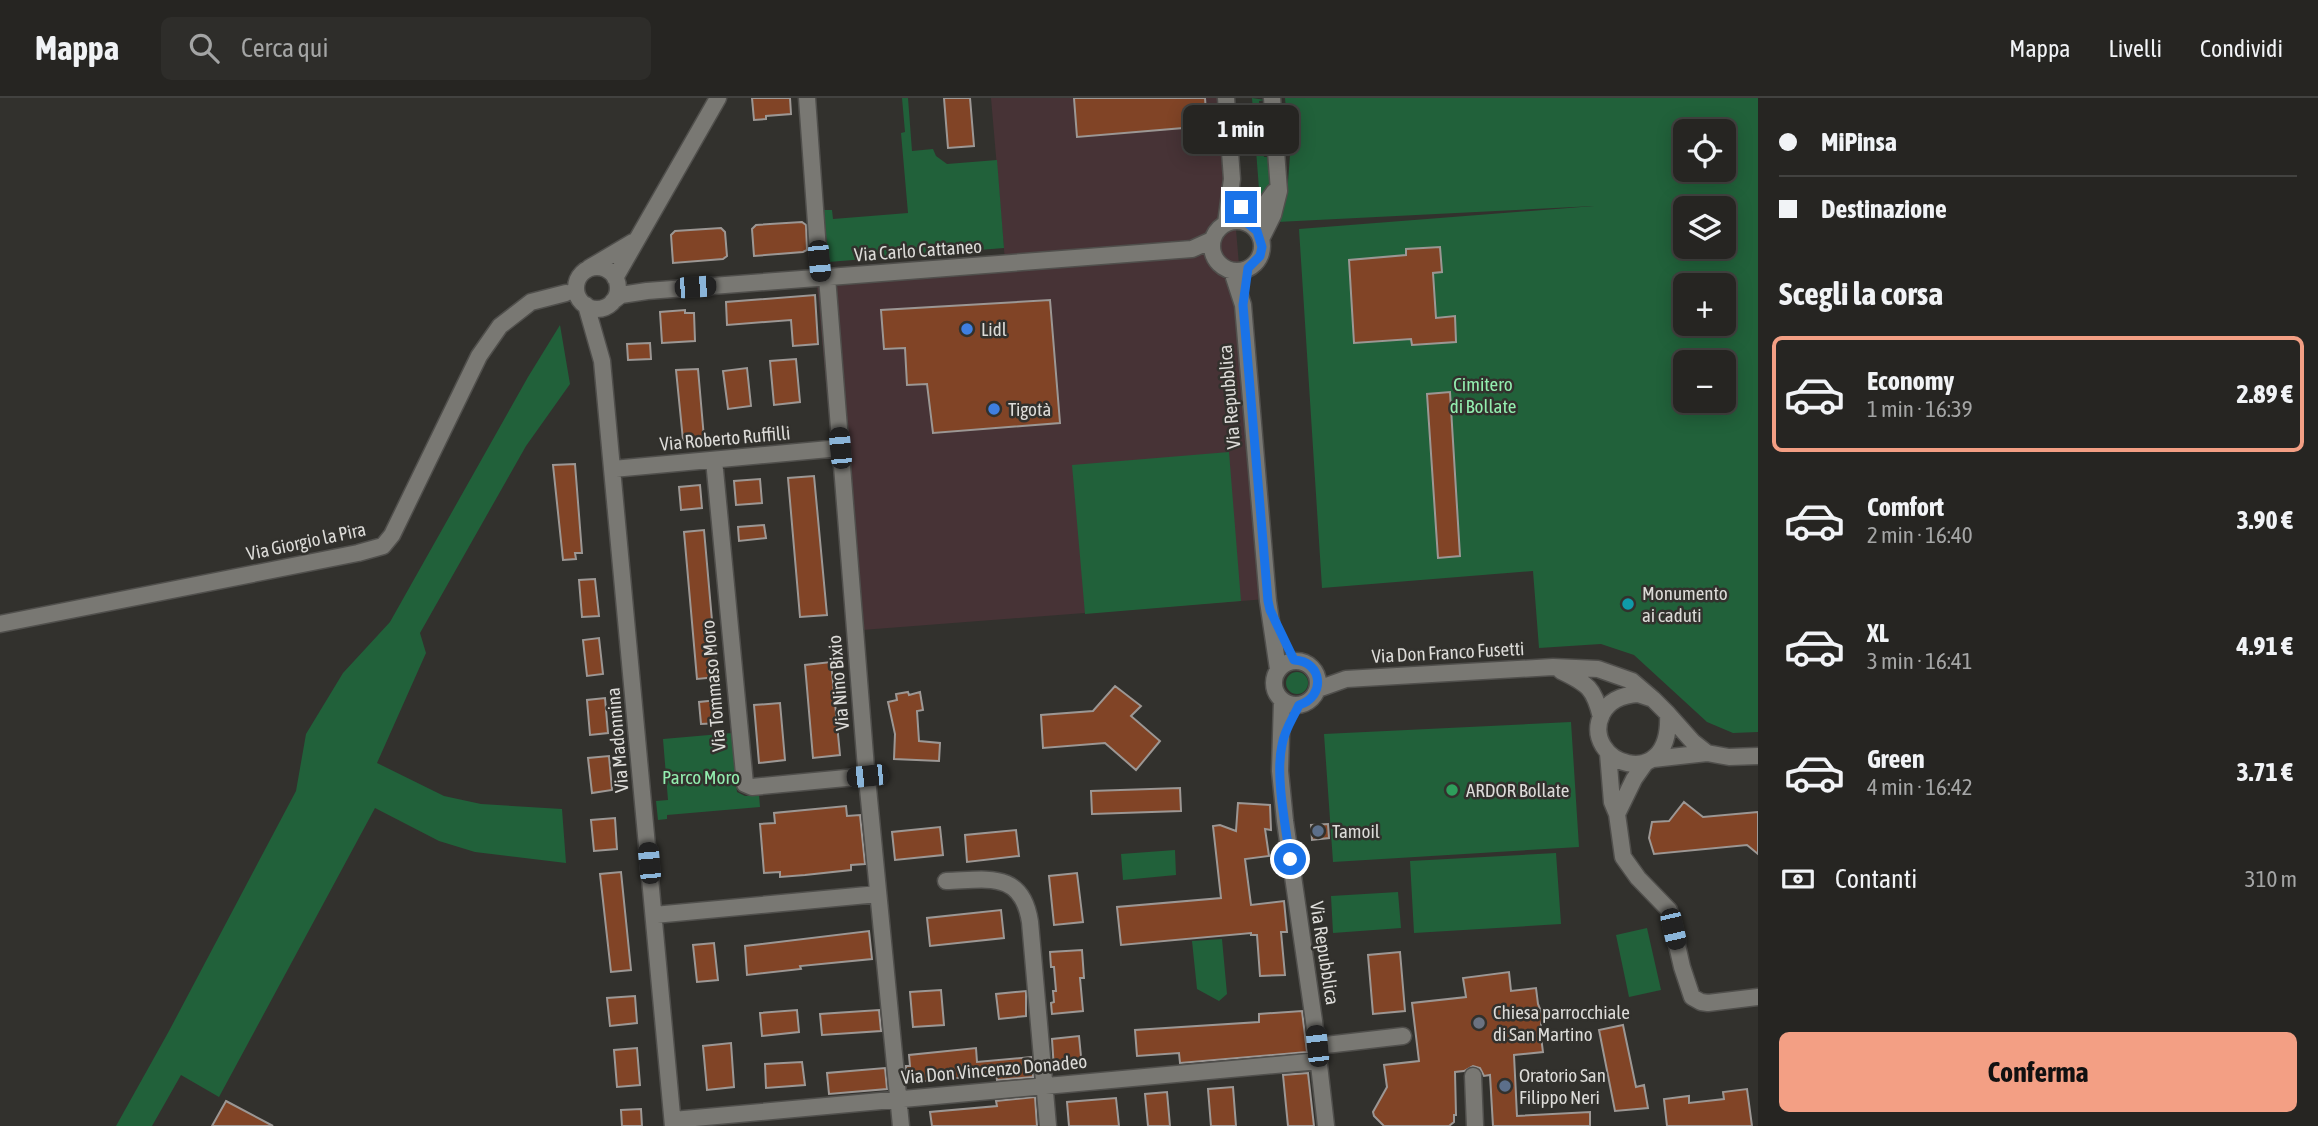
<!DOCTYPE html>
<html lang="it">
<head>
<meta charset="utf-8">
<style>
  :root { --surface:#262522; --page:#2e2d2a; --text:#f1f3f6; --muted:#a4a5a5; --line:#424240; --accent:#f39f84 }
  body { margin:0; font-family:"Asap Condensed",sans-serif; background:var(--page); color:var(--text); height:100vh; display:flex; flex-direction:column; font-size:26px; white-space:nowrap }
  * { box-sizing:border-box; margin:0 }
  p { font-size:23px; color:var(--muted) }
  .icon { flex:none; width:38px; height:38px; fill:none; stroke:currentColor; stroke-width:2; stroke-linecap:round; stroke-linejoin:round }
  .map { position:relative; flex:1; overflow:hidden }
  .details { display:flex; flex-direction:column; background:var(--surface); width:560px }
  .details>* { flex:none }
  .banner { display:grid; align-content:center; height:154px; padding:0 21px; background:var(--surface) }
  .controls { position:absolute; left:1673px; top:21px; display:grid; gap:14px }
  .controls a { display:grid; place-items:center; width:63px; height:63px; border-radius:10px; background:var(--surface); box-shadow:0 4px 18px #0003,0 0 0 2px var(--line); font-size:35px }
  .end { position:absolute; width:32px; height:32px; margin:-16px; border:9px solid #1a73e8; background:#fff; box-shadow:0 0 0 4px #fff }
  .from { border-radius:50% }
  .bubble { position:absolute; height:49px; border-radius:10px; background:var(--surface); box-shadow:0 4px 18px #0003,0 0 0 2px var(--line); font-size:23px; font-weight:700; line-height:49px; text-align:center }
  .car { position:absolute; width:21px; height:42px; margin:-21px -10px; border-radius:9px; box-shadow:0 0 5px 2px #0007; background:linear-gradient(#222 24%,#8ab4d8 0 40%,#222 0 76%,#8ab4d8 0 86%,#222 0) }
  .banner b { display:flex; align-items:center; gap:24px; height:66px; font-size:26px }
  .banner b+b { border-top:2px solid var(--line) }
  .banner i { width:18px; height:18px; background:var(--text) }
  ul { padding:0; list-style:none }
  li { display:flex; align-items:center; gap:21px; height:116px; margin:0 14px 10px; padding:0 7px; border:4px solid transparent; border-radius:10px }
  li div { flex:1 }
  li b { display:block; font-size:26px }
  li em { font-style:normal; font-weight:700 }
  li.active { border-color:var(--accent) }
  li>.icon { width:63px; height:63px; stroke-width:1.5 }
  h2 { padding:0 21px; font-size:32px; line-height:84px }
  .pay { display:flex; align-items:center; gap:18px; height:77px; padding:0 21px; font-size:26px }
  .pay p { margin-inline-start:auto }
  .action { display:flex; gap:14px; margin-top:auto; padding:14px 21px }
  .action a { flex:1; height:80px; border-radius:10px; background:var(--accent); color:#111; font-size:28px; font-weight:700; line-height:80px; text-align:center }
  header { display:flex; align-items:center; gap:42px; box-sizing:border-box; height:98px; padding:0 35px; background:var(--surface); border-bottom:2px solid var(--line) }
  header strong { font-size:33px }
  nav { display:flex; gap:38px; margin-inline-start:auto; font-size:24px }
  .search { width:490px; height:63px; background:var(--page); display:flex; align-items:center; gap:18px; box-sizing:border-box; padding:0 24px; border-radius:10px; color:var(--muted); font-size:26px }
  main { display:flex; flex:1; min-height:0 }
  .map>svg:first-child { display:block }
  .commercial { fill:#473336 }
  .green { fill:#21613a; fill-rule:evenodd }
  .building { fill:#814426; stroke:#9c9794; stroke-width:2 }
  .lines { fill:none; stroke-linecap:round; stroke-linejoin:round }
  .street-casing { stroke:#504f4c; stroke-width:19 }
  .street { stroke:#797873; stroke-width:16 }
  .route { stroke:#1a73e8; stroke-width:9 }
  .shop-dot { fill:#3f7fe0; stroke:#32312d; stroke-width:2.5 }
  .culture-dot { fill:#0f9aa8; stroke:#32312d; stroke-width:2.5 }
  .leisure-dot { fill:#2e9e5b; stroke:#32312d; stroke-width:2.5 }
  .service-dot { fill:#5c6f8a; stroke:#32312d; stroke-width:2.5 }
  .worship-dot { fill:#6b7280; stroke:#32312d; stroke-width:2.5 }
  .labels { text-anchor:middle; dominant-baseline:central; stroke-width:5; stroke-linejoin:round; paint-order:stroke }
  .street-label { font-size:19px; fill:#dcdbd8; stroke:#32312d }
  .poi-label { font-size:19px; fill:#dcdbd8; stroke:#32312d; text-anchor:start }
  .park-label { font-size:19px; fill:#93eeaf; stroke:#32312d }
</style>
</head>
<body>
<header>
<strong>Mappa</strong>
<div class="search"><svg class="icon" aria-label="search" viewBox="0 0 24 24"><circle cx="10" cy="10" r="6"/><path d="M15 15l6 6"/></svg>Cerca qui</div>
<nav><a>Mappa</a><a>Livelli</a><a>Condividi</a></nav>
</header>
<main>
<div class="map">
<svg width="1758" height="1028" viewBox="0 0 1758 1028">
  <rect width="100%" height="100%" fill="#32312d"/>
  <path class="commercial" d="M991,0H1225L1267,501L849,533L816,178L1005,163Z"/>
  <path class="green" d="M902,0H908L912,53L933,51L936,58L947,66L997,62L1004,150L828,164L824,112H832L833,121L908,115L901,35L905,34Z
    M1252,0L1265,2L1259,3L1264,59H1270C1271,81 1273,86 1260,104Z
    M1285,0H1758V634L1733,635L1707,624L1634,557L1601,546L1539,550L1533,473L1322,490L1299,131L1594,108L1277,124L1287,97L1290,57ZM1685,33H1724V72H1685ZM1685,110H1724V149H1685ZM1685,187H1724V226H1685ZM1685,264H1724V303H1685Z
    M560,227L570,286L526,348L420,535L426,555L377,665L444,698L481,706L562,711L566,765L475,754L439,743L375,710L219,999L181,977L152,1028H116L169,933L296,693L306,636L343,575L390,524L528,279Z
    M1229,354L1241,503L1085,516L1072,367Z
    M1286 585a11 11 0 1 1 22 0a11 11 0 1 1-22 0Z
    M1571,624L1579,749L1333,764L1324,636Z
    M732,635L737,694L745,698L759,697L760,709L667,717V721L658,722L656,703L668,702L663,641Z
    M1175,752L1176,777L1123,782L1121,756Z
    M1556,755L1561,826L1414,835L1410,763Z
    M1398,794L1401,830L1333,835L1331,798Z
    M1647,830L1661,892L1629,899L1616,837Z
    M1222,841L1227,896L1219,903L1197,891L1192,843Z"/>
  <path class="building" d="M752,0H790L791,16L766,18V21L754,22Z
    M944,0H970L974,48L948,50Z
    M1074,0H1205L1207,28L1077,39Z
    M802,124L806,127L807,152L803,154L754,158L752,131L756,127Z
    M721,130L725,134L727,158L723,161L673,165L671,137L675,133Z
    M1440,149L1442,174L1433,175L1436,220L1455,218L1456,244L1412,247L1411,241L1354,245L1349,162L1406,157V151Z
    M815,197L818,246L793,248L791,222L727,227L726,204Z
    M1050,202L1060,325L933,335L927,286L907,287L905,250L884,251L881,212Z
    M685,212V215H694L695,243L662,245L660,214Z
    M650,245L651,261L628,262L627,246Z
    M796,261L800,304L774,307L770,263Z
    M747,270L751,308L728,311L723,273Z
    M698,271L704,340L683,342L676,272Z
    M1450,294L1460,458L1438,460L1427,296Z
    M575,366L582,455H575L576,461L563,462L553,367Z
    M814,378L827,517L800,519L788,380Z
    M760,381L762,405L736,407L734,383Z
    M700,387L702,410L681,412L679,389Z
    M764,427L766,440L739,443L738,429Z
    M704,432L717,579L697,581L684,434Z
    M595,481L599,518L582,519L579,482Z
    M599,540L603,576L587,578L583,542Z
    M831,564L840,657L813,660L805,567Z
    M1115,588L1141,608L1131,618L1160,643L1136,672L1105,645L1043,650L1041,617L1093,613Z
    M908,594L909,597L920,594L923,612L917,613L919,643L940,645L939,663L894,661L895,636L888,604L897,602L896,596Z
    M605,600L608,635L590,637L587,602Z
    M718,602L720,625L701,626L699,604Z
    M780,605L785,662L759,665L754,607Z
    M609,658L612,692L592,695L588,660Z
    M1180,690L1181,713L1092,716L1091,693Z
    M1684,704L1703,719L1758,714V756L1747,747L1654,756L1649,740L1652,724L1669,723Z
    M1238,705L1270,707L1271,732L1265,731L1269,758L1245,761L1251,807L1284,803L1287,834H1281L1285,877L1260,878L1257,837H1251V835L1121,847L1117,809L1221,800L1213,728L1220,727L1236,733Z
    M846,708L847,718L860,717L865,766L851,767V772L805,777L780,779V774L764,775L760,726L775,725L774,715Z
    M615,720L617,751L594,753L591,722Z
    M1328,726L1329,740L1312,742L1311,727Z
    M940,729L943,757L895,762L892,734Z
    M1016,732L1019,758L967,764L965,737Z
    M621,774L631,872L611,874L600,776Z
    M1077,775L1083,824L1054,827L1049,778Z
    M1001,812L1004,840L930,848L927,820Z
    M869,833L872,861L800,868L801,871L747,877L745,848Z
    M714,845L718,882L697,884L693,847Z
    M1082,852L1084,880H1080L1083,913L1052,916L1051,905L1054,904L1053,893H1056L1054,869H1051L1050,854Z
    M1400,854L1405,913L1373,916L1368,857Z
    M1509,874L1511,893L1536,890L1538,906L1543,918L1540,931L1543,954L1514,957L1517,1018L1590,1014V1028H1493L1490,977L1484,978L1480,970L1473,968L1464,973L1455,974L1456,1017H1454V1024L1449,1028H1384L1374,1018L1373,1014L1387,989L1384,967L1419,963L1412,905L1466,899L1463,880Z
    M941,892L944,927L913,929L910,894Z
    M1026,893V918L999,921L996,896Z
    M635,898L637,925L610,928L607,900Z
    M797,912L799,934L762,938L760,915Z
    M879,912L881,933L822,937L820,916Z
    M1302,913L1307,954L1180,965L1179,955L1137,958L1135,932L1259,924V916Z
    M1623,927L1636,989L1644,987L1648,1010L1615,1013L1599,932Z
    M1079,938L1082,969L1054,972L1052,941Z
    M731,945L734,989L707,992L703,948Z
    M637,950L640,987L617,989L614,952Z
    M976,950L977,964L1031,959L1033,979L997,982L996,976L907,985L906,968H910L909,957Z
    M802,964L805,987L766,990L765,966Z
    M885,970L887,991L829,996L827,975Z
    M1308,975L1314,1028H1288L1283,977Z
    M1233,989L1236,1028H1211L1208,991Z
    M1747,991L1752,1028H1667L1664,1001L1689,998V1005L1724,1001L1723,994Z
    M1167,994L1170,1028H1148L1145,996Z
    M1035,999L1037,1028H932L930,1014L997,1008L996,1003Z
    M1116,1000L1119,1028H1069L1067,1004Z
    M226,1003L273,1028H212Z
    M641,1011L642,1028H622L621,1012Z"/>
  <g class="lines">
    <g class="street-casing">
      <path id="street" d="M807,0L820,180
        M1212 148a25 25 0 1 1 50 0a25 25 0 1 1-50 0Z
        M1226,125L1232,81L1226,0
        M1251,127L1274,94
        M1261,141L1273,117L1279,93L1272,0
        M576 190a21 21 0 1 1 42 0a21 21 0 1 1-42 0Z
        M589,170L633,144
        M1232,173L1243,207L1268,503L1278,571
        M827,179L866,670L901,1028
        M615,180L718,0
        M613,203L621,197L647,193L1192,151L1212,142
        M586,207L602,263L673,1028
        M714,362L745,686L752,689L867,678
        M613,371L840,350
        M0,526L358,455L383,448L392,437L479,258L500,228L531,204L566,195
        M1274 585a22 22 0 1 1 44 0a22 22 0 1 1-44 0Z
        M1561,573C1588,586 1594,590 1601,619
        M1318,591L1346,581L1553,569L1598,571L1632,583L1653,601
        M1638,596L1653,601L1668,616C1672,699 1579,664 1602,616C1609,602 1622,597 1638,596Z
        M1282,602L1280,673L1285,723L1314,923L1326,1028
        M1668,616L1693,644L1707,655
        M1608,655L1612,704L1617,716L1623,759L1638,780L1669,812L1682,869L1692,899L1701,904L1708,905L1758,899
        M1653,661L1707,655L1729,659L1758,658
        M1617,716L1634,681L1646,664
        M946,783C987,782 1022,772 1030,824L1048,1028
        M654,817L878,796
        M1317,948L1403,938
        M1473,978L1475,1028
        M673,1022L1319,963"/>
    </g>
    <use href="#street" class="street"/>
  </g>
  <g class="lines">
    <path class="route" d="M1241,109L1246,124L1257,133L1262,149L1260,158L1248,170L1243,207L1268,503L1270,512L1294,562C1323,563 1326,599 1299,607C1293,620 1284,633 1282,647C1275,678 1286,729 1290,761"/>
  </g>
  <g class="shop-dot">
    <circle cx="967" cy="231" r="7"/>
    <circle cx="994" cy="311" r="7"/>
  </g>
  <circle class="culture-dot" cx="1628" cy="506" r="7"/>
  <circle class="leisure-dot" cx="1452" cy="692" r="7"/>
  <g class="service-dot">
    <circle cx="1318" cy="733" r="7"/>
    <circle cx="1505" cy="988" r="7"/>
  </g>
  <circle class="worship-dot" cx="1479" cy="925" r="7"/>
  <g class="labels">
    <g class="street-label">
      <text transform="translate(918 152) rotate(-4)">Via Carlo Cattaneo</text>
      <text transform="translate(1229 299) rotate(-95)">Via Repubblica</text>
      <text transform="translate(725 340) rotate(-5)">Via Roberto Ruffilli</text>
      <text transform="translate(306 443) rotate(-12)">Via Giorgio la Pira</text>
      <text transform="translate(1448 554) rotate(-3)">Via Don Franco Fusetti</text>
      <text transform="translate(838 585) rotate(-95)">Via Nino Bixio</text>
      <text transform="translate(713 588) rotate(-95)">Via Tommaso Moro</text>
      <text transform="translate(617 642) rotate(-95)">Via Madonnina</text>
      <text transform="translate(1325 855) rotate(81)">Via Repubblica</text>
      <text transform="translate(994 971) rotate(-5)">Via Don Vincenzo Donadeo</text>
    </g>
    <g class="poi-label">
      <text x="981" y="231">Lidl</text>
      <text x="1008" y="311">Tigotà</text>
      <text x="1642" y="495">Monumento<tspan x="1642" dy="22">ai caduti</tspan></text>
      <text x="1466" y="692">ARDOR Bollate</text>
      <text x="1332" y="733">Tamoil</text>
      <text x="1493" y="914">Chiesa parrocchiale<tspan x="1493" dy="22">di San Martino</tspan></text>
      <text x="1519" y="977">Oratorio San<tspan x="1519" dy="22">Filippo Neri</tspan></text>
    </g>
    <g class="park-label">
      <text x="1483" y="286">Cimitero<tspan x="1483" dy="22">di Bollate</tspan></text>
      <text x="701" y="679">Parco Moro</text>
    </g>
  </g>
</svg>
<div class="controls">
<a><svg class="icon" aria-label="locate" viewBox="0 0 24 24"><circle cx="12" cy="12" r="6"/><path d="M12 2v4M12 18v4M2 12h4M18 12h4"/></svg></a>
<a><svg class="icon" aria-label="layers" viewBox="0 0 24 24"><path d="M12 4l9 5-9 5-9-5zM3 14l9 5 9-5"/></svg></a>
<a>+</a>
<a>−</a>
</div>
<i class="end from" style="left:1290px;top:761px"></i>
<i class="end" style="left:1241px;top:109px"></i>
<div class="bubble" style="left:1183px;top:7px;width:116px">1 min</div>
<i class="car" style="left:819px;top:163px;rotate:175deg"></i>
<i class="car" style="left:695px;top:189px;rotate:86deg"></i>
<i class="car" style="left:840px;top:350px;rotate:355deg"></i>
<i class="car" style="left:867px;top:678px;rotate:264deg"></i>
<i class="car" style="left:649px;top:765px;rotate:355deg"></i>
<i class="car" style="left:1673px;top:831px;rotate:167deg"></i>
<i class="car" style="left:1317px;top:948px;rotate:354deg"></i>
</div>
<section class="details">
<div class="banner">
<b><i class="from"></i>MiPinsa</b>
<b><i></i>Destinazione</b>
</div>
<h2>Scegli la corsa</h2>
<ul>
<li class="active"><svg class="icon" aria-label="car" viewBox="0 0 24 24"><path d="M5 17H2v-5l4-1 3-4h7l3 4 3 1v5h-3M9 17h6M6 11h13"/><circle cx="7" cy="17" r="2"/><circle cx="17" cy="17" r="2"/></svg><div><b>Economy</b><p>1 min · 16:39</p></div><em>2.89 €</em></li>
<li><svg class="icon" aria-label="car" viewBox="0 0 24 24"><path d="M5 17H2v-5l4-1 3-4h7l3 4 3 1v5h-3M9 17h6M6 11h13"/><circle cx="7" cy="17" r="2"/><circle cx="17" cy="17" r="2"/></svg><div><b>Comfort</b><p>2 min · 16:40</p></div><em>3.90 €</em></li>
<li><svg class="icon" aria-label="car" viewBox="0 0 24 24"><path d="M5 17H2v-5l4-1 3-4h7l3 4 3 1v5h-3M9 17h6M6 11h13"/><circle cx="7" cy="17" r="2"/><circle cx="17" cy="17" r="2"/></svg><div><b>XL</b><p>3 min · 16:41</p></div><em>4.91 €</em></li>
<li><svg class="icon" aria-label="car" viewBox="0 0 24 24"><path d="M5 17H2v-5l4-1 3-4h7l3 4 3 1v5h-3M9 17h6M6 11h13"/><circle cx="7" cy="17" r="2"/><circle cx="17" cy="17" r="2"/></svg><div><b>Green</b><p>4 min · 16:42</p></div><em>3.71 €</em></li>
</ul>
<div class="pay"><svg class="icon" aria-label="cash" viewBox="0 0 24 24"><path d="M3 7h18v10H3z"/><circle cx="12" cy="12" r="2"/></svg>Contanti<p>310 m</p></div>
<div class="action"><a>Conferma</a></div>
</section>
</main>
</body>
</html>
